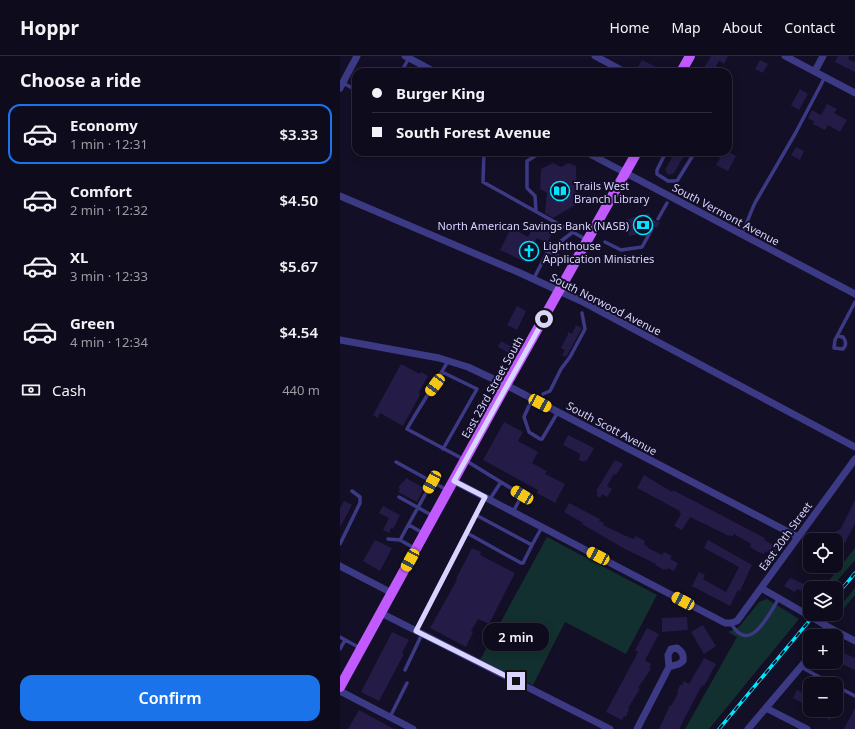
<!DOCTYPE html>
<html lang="en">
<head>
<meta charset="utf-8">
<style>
  :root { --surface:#0e0b1c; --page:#171425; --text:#f1f3f6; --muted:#9b9ba3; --line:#2e2b3b; --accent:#1a73e8 }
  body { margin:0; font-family:"Noto Sans",sans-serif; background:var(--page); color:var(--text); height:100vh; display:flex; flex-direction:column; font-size:15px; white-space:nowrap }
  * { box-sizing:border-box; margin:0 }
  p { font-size:13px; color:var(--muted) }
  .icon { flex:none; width:22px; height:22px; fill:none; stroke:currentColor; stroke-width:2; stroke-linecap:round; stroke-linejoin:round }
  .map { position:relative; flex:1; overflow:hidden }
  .details { display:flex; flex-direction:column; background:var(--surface); width:340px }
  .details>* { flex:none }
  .guide { position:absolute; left:12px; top:12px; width:380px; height:88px; border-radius:12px; box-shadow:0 2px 10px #0003,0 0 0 1px var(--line); display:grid; align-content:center; height:88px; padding:0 20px; background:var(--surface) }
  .tools { position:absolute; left:463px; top:477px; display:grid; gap:8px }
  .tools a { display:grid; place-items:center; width:40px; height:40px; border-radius:8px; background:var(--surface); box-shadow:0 2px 10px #0003,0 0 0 1px var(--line); font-size:20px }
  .end { position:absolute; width:18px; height:18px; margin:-9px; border:5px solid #d9d4ff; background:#111; box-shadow:0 0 0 2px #111 }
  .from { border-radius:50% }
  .bubble { position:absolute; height:28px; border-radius:12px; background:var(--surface); box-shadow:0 2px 10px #0003,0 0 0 1px var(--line); font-size:13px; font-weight:600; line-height:28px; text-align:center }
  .car { position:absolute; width:12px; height:24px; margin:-12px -6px; border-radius:5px; box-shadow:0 0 3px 1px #0007; background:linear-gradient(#f5c518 24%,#345 0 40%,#f5c518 0 76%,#345 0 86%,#f5c518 0) }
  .guide b { display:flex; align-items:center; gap:14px; height:38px; font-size:15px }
  .guide b+b { border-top:1px solid var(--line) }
  .guide i { width:10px; height:10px; background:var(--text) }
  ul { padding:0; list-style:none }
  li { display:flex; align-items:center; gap:12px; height:60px; margin:0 8px 6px; padding:0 12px; border:2px solid transparent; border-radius:12px }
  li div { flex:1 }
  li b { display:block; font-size:15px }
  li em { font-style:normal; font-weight:600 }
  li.current { border-color:var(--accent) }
  li>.icon { width:36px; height:36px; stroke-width:1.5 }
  h2 { padding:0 20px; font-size:18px; line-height:48px }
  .pay { display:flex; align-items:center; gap:10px; height:44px; padding:0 20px; font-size:15px }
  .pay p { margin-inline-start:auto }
  .primary-button { display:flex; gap:8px; margin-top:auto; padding:8px 20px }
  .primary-button a { flex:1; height:46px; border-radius:12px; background:var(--accent); color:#fff; font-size:16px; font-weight:600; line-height:46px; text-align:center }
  header { display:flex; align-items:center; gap:24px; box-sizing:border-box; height:56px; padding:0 20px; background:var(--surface); border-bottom:1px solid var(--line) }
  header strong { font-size:19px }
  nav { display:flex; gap:22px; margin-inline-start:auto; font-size:14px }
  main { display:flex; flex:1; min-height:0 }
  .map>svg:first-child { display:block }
  .green { fill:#12302f }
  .building { fill:#241b47 }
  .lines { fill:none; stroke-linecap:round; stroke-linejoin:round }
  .lane { stroke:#3d3a85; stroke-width:3.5 }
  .street { stroke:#3d3a85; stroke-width:7 }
  .primary { stroke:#c25bff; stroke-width:10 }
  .rail-casing { stroke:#00e5ff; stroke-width:3.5 }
  .rail { stroke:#130f26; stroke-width:2; stroke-dasharray:6; stroke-linecap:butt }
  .route { stroke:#d9d4ff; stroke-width:5 }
  .labels { text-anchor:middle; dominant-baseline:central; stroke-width:4; stroke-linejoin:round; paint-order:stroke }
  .poi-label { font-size:11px; fill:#d9d4ff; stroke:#130f26; text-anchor:start }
  .street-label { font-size:11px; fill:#d9d4ff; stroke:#130f26 }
</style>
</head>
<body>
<header>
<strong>Hoppr</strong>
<nav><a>Home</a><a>Map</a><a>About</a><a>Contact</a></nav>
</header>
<main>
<section class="details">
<h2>Choose a ride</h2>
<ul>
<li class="current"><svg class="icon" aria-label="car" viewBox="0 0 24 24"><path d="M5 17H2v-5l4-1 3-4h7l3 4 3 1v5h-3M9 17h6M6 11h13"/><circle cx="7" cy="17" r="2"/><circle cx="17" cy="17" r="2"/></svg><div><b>Economy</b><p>1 min · 12:31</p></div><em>$3.33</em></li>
<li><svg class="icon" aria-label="car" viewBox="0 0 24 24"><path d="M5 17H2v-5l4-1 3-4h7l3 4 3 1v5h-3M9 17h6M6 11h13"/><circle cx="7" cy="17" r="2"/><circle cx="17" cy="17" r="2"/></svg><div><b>Comfort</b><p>2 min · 12:32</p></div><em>$4.50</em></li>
<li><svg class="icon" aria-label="car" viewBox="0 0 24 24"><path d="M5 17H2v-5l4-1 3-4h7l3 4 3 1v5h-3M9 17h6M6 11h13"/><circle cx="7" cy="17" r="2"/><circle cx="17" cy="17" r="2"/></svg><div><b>XL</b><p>3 min · 12:33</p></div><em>$5.67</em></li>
<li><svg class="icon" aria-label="car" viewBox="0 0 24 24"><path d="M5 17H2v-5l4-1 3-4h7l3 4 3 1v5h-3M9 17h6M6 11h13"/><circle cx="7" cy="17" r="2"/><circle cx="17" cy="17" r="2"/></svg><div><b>Green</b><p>4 min · 12:34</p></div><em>$4.54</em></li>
</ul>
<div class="pay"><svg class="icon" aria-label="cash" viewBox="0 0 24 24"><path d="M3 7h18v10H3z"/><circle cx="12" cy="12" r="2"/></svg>Cash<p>440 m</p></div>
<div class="primary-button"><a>Confirm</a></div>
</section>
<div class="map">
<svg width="515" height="673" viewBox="0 0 515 673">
  <rect width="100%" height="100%" fill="#130f26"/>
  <path class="green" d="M207,481L317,539L286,598L225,566L193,629L140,604Z
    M515,492V504L491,532H483Z
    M515,532V539L491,568L492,560L493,558H496V555Z
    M427,543L459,563L369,673H345L397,581L388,576L399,571L419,546Z"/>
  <path class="building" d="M369,0H388L384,8L379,5L373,16H361L371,1Z
    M498,0H509L508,3L515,6V16L495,6Z
    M302,4L326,16H295Z
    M420,4L428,8L423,17L415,13Z
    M460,33L468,38L459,54L451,49Z
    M487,48L497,53L494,57L507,64L500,76L488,69L485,74L473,68L474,65L468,62L472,54L481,59Z
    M456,91L464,95L460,104L451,99Z
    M335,96H346L334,117L328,119L325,114Z
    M383,96H388L396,100L388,115L376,109Z
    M213,107L221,111L228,107L236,110L237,148L213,162L205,157L207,137L200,133L201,113Z
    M309,157L311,165L315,164L317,166H320L317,172L311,170L305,177L289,180L286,164Z
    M196,166L205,171L204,173L212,177L207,187L197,182L185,206L160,194L171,172L188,181Z
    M177,250L186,255L177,274L167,269Z
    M236,269L242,272L226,301L222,299L225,294L221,292L229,276L232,278Z
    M161,285L172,291L169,297L158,291Z
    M61,308L80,318L81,316L88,320L79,336L80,339L63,370L40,357L38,362L33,359Z
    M164,366L183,376L178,385L198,396L192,407L207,415L205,418L225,428L215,447L197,437L198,434L143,404Z
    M228,379L254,392L247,405L246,404L244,406L239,404L240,398L223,389Z
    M275,404L283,408L276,419L274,418L267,430L272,433L267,441L262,438L260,442L256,439L258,436L256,435Z
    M304,419L332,436L333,434L425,482L424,484L439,492L435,500L425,495L424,498L418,496L410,491L411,488L394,478L392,481L390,479L389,480L350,461L342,474L334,470L341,458L339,456L340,455L297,432Z
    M66,422L84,432L77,446L58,436L60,433L58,432L63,425L64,426Z
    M515,444V467L505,487L501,485L500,487L492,483L496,475H497L498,473L500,474Z
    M4,445L12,449L0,471V452Z
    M229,447L260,463L259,465L264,467L263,469L288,481L294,483L295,480L305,485L304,488L308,491V492L322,499L324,496L332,500L330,503L338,507L334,515L328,512L327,514L325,513L324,514L315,509L316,508L283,492L242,468L243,467L224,456Z
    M43,450L60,459L53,473L51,472L49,477L43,474L49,462L39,457Z
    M35,484L52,492L40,515L23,505Z
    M368,484L412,509L400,535L398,534L390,550L352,530L359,516L365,519L363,523L386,536L399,511L364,492Z
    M132,492L141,496L140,499L175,517L149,568L138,563L131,575L133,576L126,591L90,572L117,524L116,523Z
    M450,522L464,528L461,535L457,533L455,536L444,530Z
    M347,561L348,574L322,576V562Z
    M363,569L376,590L364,598L351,576Z
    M307,572L319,578L305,604L311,608L309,612L311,613L298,632L300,633L288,652L289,653L286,661L284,660L282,664L266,656L298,596L295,594Z
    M52,576L69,584L62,597L64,598L39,645L21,636Z
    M498,591L505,595L504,597L515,602V614L502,608L503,605L496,602V595Z
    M364,602L376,608L364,630L362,629L339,673H319L330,649L331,650L338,637L337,636L340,629H342L344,625L349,628Z
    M463,632L470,636V651L453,642L457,634L461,636Z
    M515,652V673H504Z
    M19,654L54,673H8Z
    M470,654H496L490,664Z"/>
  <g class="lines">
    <path class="lane" d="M61,16L69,2
      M3,27L16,34
      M144,96L143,126L247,184
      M326,96L317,114V118L328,125H337L355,96
      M196,155L195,140L187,132V105L202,96
      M318,163L327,147
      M401,178C408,167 410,156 416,145L455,78L485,21
      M265,186L281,194L302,191L312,173
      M208,195L233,176
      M193,224L208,195L234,208
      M498,280L503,281C506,285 507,289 503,293L494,292L495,284L515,246
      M108,305C95,328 80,350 67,373L125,404L182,439L173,456
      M102,316L137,333L103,393
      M203,338L210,335L221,313L230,301L245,273L242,257
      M192,343L184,361L189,376L200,383H202L218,356
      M56,406L107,434
      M59,441L93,460
      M150,443L161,426
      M136,459L192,489L202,471
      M69,469L83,477
      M127,477L181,507H183L192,489
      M48,483L60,484L74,492
      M60,484L92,426
      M0,488L20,447V441L12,435
      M391,567C409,601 430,557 439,542
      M76,575L145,441
      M0,581L20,592
      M0,593L5,584
      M461,611L492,628
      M65,614L82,578
      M496,630L515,640
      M50,661L67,627"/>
    <path class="street" d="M65,0L95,16
      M255,0L285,16
      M445,0L515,37
      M475,15L483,0
      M0,32L17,0
      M246,96L515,238
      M0,140L178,216L241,245L515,391
      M0,284L99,302L128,311L166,329L458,481
      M114,425L385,567H391L397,565L515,403
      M0,510L52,537
      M421,532L492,573L515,585
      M41,557L270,673
      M486,580L492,573
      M0,635L73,673
      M426,652L467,673
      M297,673L329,611L328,599L331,593L337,592C342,596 344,598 343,605L339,608L329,611
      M408,673L470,600"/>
    <path class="primary" d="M341,16L350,0
      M0,631L166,329L297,96"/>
    <g class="rail-casing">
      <path id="rail" d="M496,540L515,517
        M379,673L475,558"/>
    </g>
    <use href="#rail" class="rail"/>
  </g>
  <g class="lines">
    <path class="route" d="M176,625L76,575L145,441L114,425L204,263"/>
  </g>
  <defs>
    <g id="library-ring" transform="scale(1)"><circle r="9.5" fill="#130f26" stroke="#00e5ff" stroke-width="1.5"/><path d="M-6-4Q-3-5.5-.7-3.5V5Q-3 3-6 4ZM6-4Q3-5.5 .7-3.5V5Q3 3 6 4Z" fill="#00e5ff"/></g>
    <g id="bank-ring" transform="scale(1)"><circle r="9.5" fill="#130f26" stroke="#00e5ff" stroke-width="1.5"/><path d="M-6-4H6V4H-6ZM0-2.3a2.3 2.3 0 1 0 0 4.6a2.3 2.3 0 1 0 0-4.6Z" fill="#00e5ff"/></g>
    <g id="church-ring" transform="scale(1)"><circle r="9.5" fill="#130f26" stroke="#00e5ff" stroke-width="1.5"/><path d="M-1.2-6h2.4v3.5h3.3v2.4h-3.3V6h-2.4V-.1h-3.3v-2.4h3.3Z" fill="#00e5ff"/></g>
  </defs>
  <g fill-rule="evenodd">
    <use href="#library-ring" x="220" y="135"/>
    <use href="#bank-ring" x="303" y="169"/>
    <use href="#church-ring" x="189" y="195"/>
  </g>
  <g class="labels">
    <g class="poi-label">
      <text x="234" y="129">Trails West<tspan x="234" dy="13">Branch Library</tspan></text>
      <text x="289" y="169" text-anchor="end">North American Savings Bank (NASB)</text>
      <text x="203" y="189">Lighthouse<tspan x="203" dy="13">Application Ministries</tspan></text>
    </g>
    <g class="street-label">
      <text transform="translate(386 158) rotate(28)">South Vermont Avenue</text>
      <text transform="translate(266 248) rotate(27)">South Norwood Avenue</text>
      <text transform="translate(152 331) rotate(-61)">East 23rd Street South</text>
      <text transform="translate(272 372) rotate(28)">South Scott Avenue</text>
      <text transform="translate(445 480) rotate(-54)">East 20th Street</text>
    </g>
  </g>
</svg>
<div class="tools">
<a><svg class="icon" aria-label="locate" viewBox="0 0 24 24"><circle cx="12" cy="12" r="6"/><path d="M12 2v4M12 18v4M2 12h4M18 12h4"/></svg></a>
<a><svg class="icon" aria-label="layers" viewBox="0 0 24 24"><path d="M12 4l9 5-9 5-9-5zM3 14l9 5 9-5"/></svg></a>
<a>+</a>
<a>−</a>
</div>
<i class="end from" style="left:204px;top:263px"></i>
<i class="end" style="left:176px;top:625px"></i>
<div class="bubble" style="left:143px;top:567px;width:66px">2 min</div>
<i class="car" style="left:95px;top:329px;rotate:217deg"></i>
<i class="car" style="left:200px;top:347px;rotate:118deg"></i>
<i class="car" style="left:92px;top:426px;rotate:209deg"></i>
<i class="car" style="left:182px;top:439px;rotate:301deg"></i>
<i class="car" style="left:258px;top:500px;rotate:298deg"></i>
<i class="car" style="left:70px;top:504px;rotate:209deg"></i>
<i class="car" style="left:343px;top:545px;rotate:298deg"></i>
<div class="guide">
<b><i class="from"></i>Burger King</b>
<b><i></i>South Forest Avenue</b>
</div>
</div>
</main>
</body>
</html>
